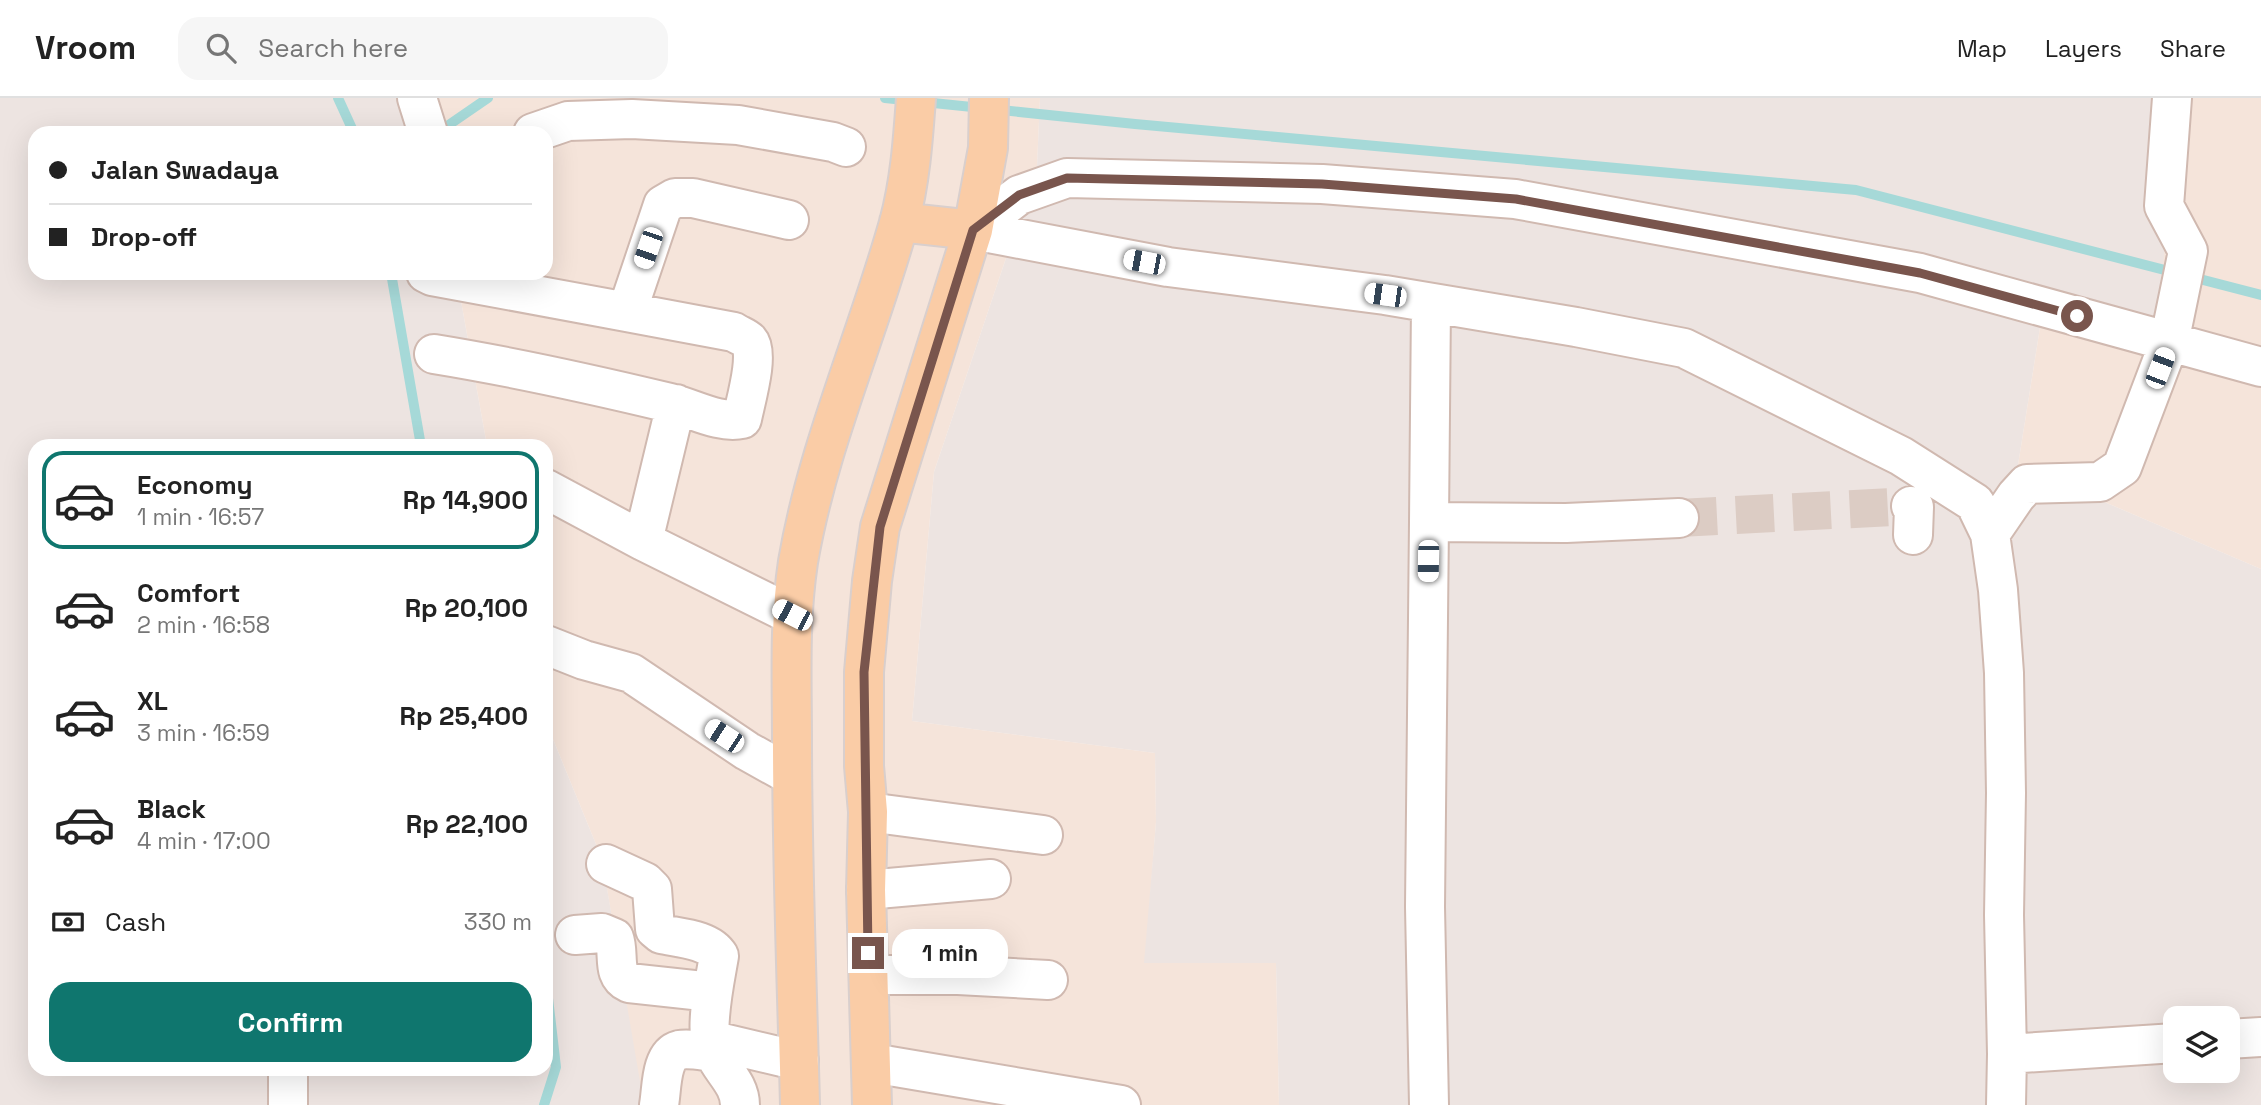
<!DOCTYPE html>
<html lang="en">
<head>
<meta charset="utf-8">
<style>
  :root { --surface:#fff; --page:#f6f6f6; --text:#222; --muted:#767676; --line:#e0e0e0; --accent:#0f766e }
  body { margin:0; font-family:"Space Grotesk",sans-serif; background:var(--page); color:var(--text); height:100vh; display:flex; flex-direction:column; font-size:26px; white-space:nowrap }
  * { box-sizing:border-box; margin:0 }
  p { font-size:23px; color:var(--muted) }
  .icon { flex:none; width:38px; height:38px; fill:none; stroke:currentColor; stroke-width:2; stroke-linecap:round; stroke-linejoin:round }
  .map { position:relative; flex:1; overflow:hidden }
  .sheet { position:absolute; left:28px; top:341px; width:525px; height:637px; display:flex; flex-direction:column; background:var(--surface); border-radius:21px; box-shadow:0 7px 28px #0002 }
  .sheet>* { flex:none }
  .banner { position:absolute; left:28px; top:28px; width:525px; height:154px; border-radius:21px; box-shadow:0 7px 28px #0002; display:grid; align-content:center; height:154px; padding:0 21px; background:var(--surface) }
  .buttons { position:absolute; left:2163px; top:908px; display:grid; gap:14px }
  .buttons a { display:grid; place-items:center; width:77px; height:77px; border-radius:14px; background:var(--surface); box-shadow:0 7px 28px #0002; font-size:35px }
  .end { position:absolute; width:32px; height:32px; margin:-16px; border:9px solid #79554d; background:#fff; box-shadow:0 0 0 4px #fff }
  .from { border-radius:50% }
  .bubble { position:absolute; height:49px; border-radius:21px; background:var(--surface); box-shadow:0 7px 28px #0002; font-size:23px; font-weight:700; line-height:49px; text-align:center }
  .car { position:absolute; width:21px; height:42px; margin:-21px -10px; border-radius:9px; box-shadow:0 0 5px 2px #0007; background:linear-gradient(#fff 24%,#345 0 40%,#fff 0 76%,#345 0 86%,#fff 0) }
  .banner b { display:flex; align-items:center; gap:24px; height:66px; font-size:26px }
  .banner b+b { border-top:2px solid var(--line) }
  .banner i { width:18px; height:18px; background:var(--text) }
  ul { padding:12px 0 0; list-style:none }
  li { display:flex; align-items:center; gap:21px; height:98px; margin:0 14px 10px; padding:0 7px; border:4px solid transparent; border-radius:21px }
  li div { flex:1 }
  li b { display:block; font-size:26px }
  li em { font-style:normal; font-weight:700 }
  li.on { border-color:var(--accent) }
  li>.icon { width:63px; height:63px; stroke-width:1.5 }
  .pay { display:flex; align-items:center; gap:18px; height:77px; padding:0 21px; font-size:26px }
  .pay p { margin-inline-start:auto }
  .cta { display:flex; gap:14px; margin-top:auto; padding:14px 21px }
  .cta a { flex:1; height:80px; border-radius:21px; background:var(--accent); color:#fff; font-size:28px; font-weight:700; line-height:80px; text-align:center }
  header { display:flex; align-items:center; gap:42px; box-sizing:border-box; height:98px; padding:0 35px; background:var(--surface); border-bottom:2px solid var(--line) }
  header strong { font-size:33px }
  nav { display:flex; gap:38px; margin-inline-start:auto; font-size:24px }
  .search { width:490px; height:63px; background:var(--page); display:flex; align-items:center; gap:18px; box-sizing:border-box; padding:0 24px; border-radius:21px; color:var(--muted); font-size:26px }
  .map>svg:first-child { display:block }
  .residential { fill:#f5e4da }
  .industrial { fill:#ede4e1; fill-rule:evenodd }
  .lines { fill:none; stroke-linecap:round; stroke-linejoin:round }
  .stream { stroke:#a6d9d8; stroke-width:10 }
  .minor-tunnel { stroke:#dcccc4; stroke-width:38; stroke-dasharray:38 19; stroke-linecap:butt }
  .minor-casing { stroke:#d0b9b0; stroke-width:42 }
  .major-casing { stroke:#d9cfcd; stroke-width:42 }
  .minor { stroke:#fff; stroke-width:38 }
  .major { stroke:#facca6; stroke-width:38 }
  .route { stroke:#79554d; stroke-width:9 }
</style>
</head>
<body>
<header>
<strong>Vroom</strong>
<div class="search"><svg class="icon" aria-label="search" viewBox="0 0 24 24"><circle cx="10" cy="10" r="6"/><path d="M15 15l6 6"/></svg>Search here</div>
<nav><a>Map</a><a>Layers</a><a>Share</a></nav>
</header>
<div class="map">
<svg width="2261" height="1007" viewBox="0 0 2261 1007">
  <rect width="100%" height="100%" fill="#fdf3ec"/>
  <path class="residential" d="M400,0H1040L1037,68L934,374L912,623L1155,655L1156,724L1145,865H1276L1279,1007H640L642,1001L602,761L546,624V348H487L456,175H546V35H412Z
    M2180,0H2261V471L2018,367L2046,192Z"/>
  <path class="industrial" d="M0,0H400L412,35H35V175H456L487,348H35V971H546V624L602,761L643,1001L640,1007H0Z
    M1040,0H2180L2157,226L2046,192L2018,367L2261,471V1007H1279L1276,865H1144L1156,724L1155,655L912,623L934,374L1037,68ZM2175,920H2228V973H2175Z"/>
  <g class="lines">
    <path class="stream" d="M338,0L354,35
      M885,0L1135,26L1856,92L2261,197
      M437,35L488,0
      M391,175L421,348
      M544,1007L556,969L546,883"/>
    <path class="minor-tunnel" d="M1679,420L1911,408"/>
    <g class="minor-casing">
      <path id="minor" d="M417,0L428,35
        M533,35L568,23L632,21L738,27L833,44L846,49
        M973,132L1168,169L1385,197L1576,229L1684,250L1901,358L1975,405L1990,436L1998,492L2004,575L2006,695L2004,817L2007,956L2006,1007
        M973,132L1019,97L1067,80L1322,86L1515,101L1920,175L2261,269
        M426,175L432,178L627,214
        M434,256C514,269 591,286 670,305C692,310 719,326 742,321C745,305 760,255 749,243C745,239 738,237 734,234L627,214L663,107L675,100H693L789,122
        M546,391L643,443L792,517
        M1911,408L1914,409L1913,437
        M1429,424L1431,206
        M1990,436L2016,398L2027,386L2100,384L2122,369L2169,245L2188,153L2164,108L2172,0
        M643,443L676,306
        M546,547L584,562L631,575L747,653L792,678
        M868,714L1043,737
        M606,766L645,784L652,791L655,831L661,836C679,840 709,841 719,858C715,882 703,934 714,955C722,973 740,986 740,1007
        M866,792L991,781
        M575,837L602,835L614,840C620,856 611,877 629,885L712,894
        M869,877H958L1048,882
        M2228,941L2261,939
        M710,942L799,963
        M2007,956L2175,945
        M872,965L1121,1007
        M288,1007V971
        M659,1007C662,992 660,957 679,952C689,950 703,953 713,954
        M1429,1007L1425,809L1429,424L1566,425L1679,420"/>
    </g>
    <g class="major-casing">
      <path id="major" d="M899,124L973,132
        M800,1007C797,886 792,764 792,643C792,583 789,523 798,464C818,347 867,239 899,125C910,85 913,42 916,0
        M872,1007L866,792L868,714L864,668V574L872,483L880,429L973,132L988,50L989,0"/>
    </g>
    <use href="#minor" class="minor"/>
    <use href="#major" class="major"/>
  </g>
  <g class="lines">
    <path class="route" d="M868,855L864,574L880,429L973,132L1019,97L1067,80L1322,86L1516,101L1920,175L2077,218"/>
  </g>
</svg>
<div class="buttons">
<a><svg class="icon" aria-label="layers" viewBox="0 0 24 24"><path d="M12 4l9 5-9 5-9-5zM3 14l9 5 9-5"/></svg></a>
</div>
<i class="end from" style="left:2077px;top:218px"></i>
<i class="end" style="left:868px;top:855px"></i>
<div class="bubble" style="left:892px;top:831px;width:116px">1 min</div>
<i class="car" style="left:648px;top:150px;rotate:199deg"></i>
<i class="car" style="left:1144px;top:164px;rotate:281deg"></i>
<i class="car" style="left:1385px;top:197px;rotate:278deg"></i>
<i class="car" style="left:2160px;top:270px;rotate:21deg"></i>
<i class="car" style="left:1428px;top:463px;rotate:181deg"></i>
<i class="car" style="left:792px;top:517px;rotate:297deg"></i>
<i class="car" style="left:724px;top:638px;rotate:303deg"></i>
<div class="banner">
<b><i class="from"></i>Jalan Swadaya</b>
<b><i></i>Drop-off</b>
</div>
<section class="sheet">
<ul>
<li class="on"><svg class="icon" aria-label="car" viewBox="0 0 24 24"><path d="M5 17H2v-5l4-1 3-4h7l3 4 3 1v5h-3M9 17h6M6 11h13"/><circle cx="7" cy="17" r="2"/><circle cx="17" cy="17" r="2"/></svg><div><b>Economy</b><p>1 min · 16:57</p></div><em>Rp 14,900</em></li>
<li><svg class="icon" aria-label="car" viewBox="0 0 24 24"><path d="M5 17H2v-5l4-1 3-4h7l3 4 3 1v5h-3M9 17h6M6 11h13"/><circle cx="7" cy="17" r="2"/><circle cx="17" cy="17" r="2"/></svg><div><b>Comfort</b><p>2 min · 16:58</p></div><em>Rp 20,100</em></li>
<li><svg class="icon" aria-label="car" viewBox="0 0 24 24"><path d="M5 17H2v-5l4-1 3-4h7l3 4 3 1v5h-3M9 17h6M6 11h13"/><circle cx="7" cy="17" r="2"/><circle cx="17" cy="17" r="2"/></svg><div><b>XL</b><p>3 min · 16:59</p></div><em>Rp 25,400</em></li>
<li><svg class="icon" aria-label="car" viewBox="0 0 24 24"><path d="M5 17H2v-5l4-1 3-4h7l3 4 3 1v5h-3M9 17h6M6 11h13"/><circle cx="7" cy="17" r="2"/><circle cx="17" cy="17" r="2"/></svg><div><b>Black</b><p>4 min · 17:00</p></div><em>Rp 22,100</em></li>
</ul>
<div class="pay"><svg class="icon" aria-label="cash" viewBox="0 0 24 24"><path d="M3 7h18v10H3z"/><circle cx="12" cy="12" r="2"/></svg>Cash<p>330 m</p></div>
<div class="cta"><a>Confirm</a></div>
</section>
</div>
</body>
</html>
